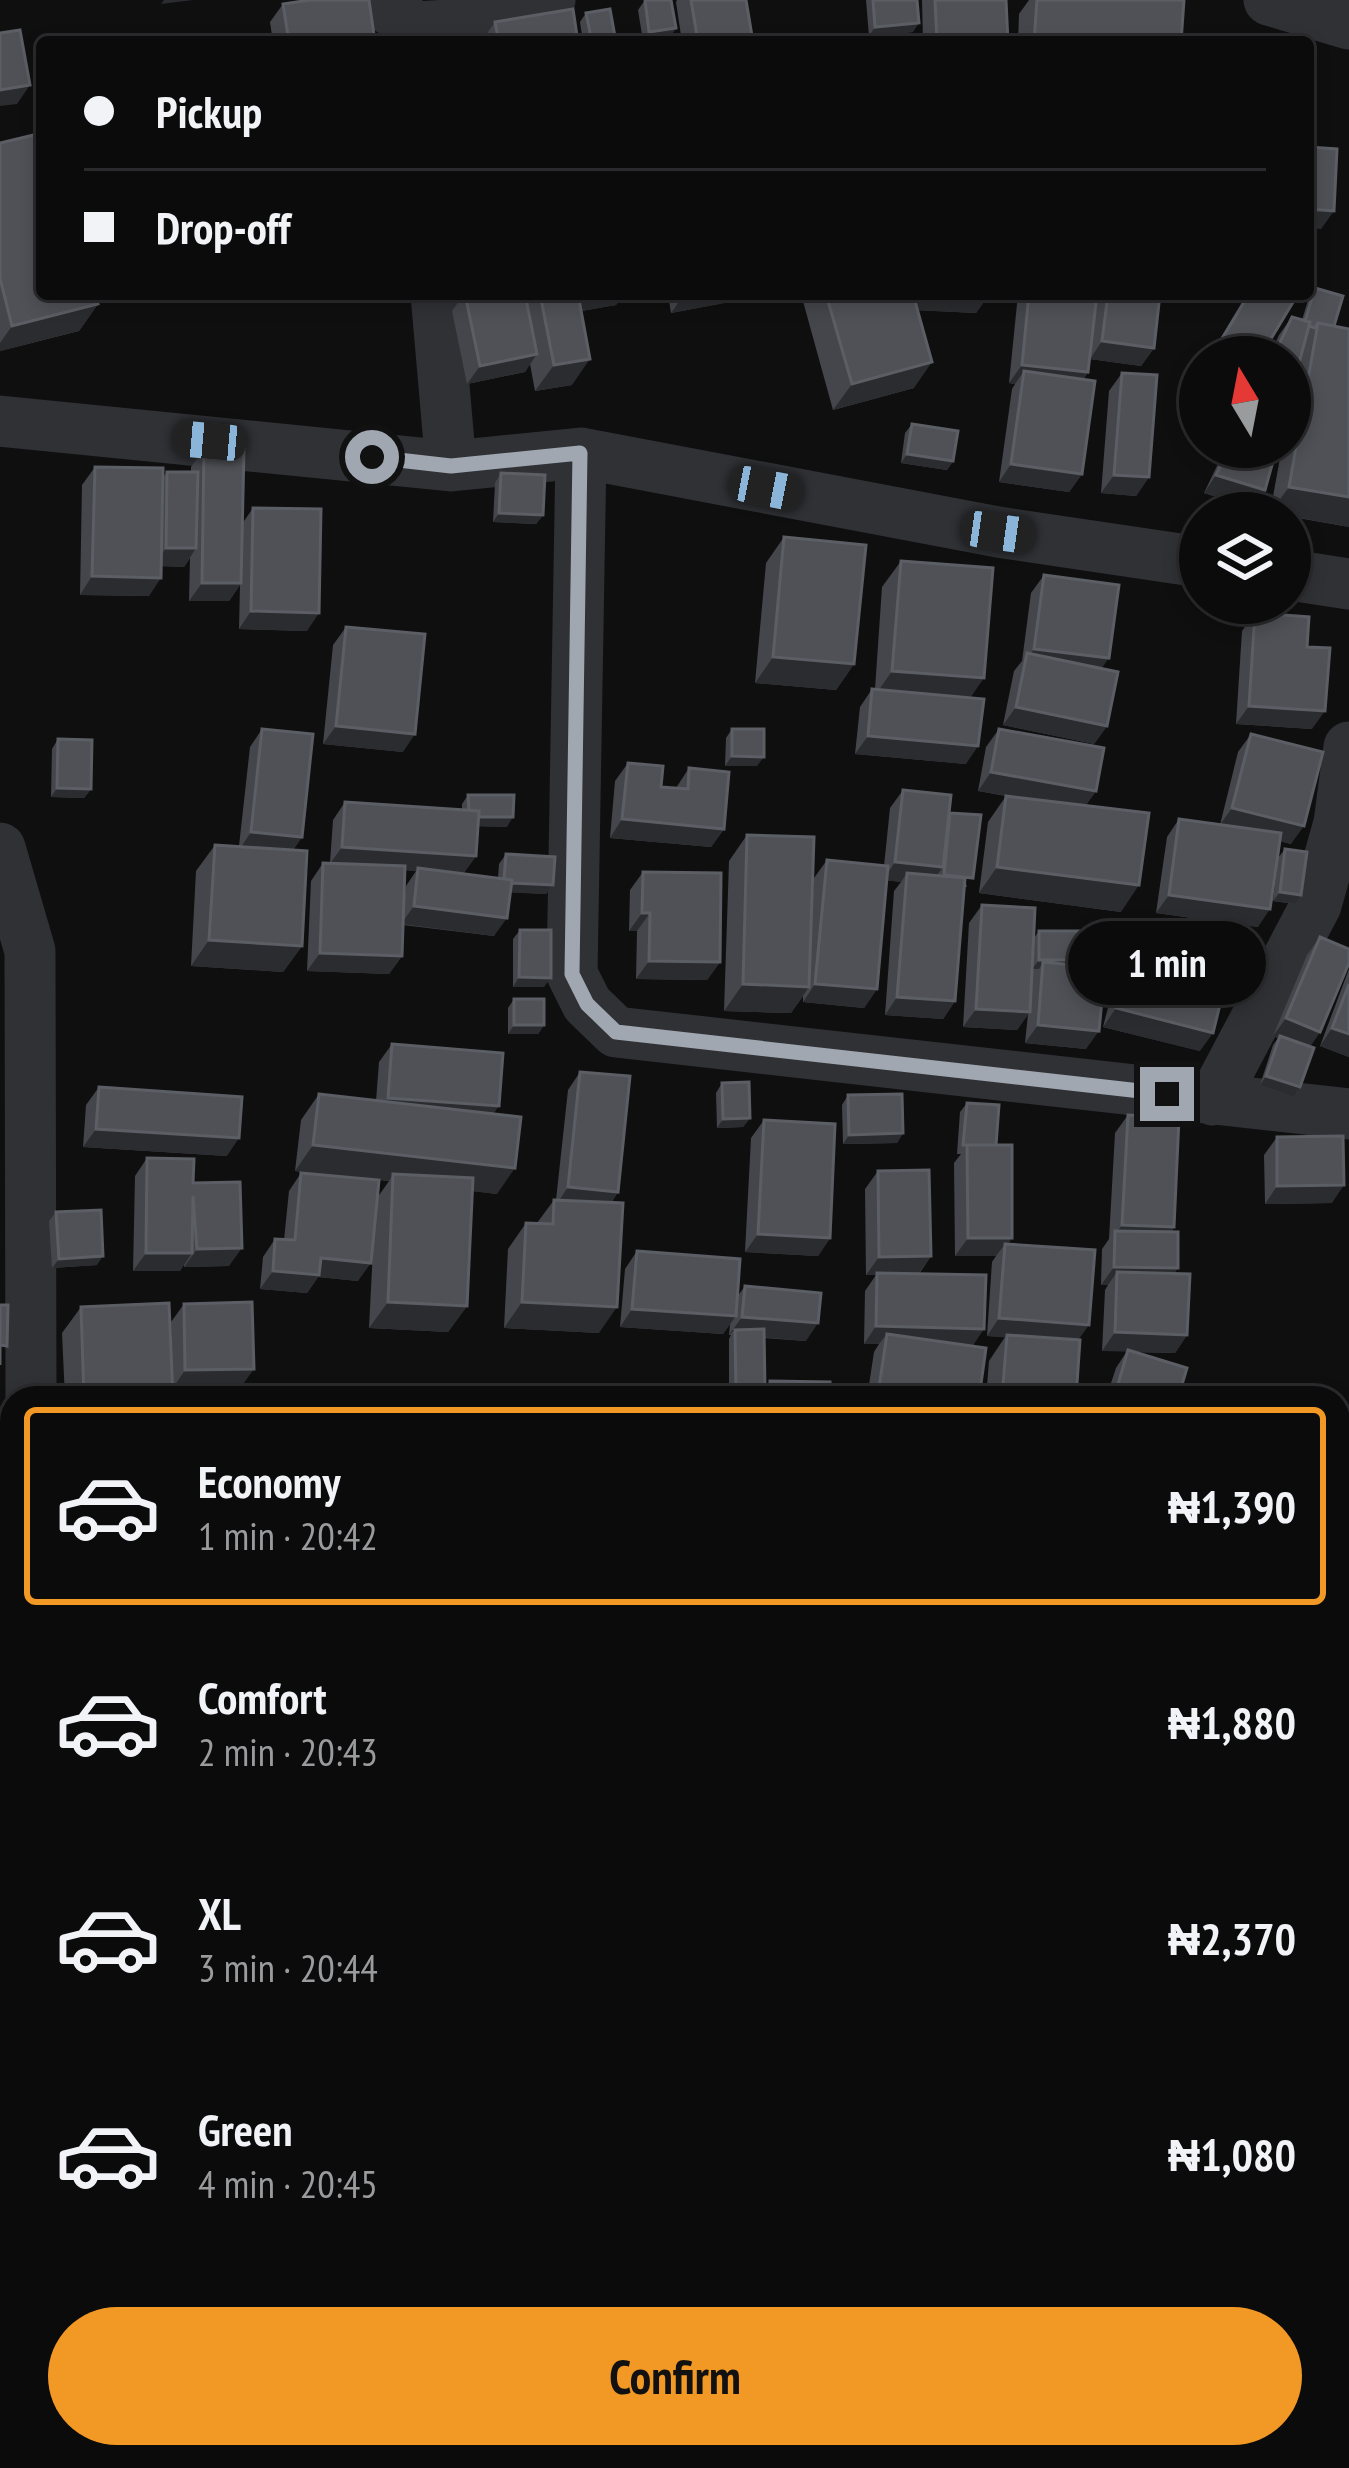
<!DOCTYPE html>
<html lang="en">
<head>
<meta charset="utf-8">
<style>
  :root { --surface:#0b0b0c; --page:#141415; --text:#f1f3f6; --muted:#9a9b9d; --line:#2b2b2d; --accent:#f29925 }
  body { margin:0; font-family:"PT Sans Narrow",sans-serif; background:var(--page); color:var(--text); height:100vh; display:flex; flex-direction:column; font-size:45px; white-space:nowrap }
  * { box-sizing:border-box; margin:0 }
  p { font-size:39px; color:var(--muted) }
  .icon { flex:none; width:66px; height:66px; fill:none; stroke:currentColor; stroke-width:2; stroke-linecap:round; stroke-linejoin:round }
  .map { position:relative; flex:1; overflow:hidden }
  .sheet { position:absolute; left:0px; top:1386px; width:1350px; height:1083px; display:flex; flex-direction:column; background:var(--surface); border-radius:36px 36px 0 0; box-shadow:0 6px 18px #0003,0 0 0 3px var(--line) }
  .sheet>* { flex:none }
  .banner { position:absolute; left:36px; top:36px; width:1278px; height:264px; border-radius:12px; box-shadow:0 6px 18px #0003,0 0 0 3px var(--line); display:grid; align-content:center; height:264px; padding:0 48px; background:var(--surface) }
  .needle { width:78px; rotate:350deg }
  .buttons { position:absolute; left:1179px; top:336px; display:grid; gap:24px }
  .buttons a { display:grid; place-items:center; width:132px; height:132px; border-radius:50%; background:var(--surface); box-shadow:0 6px 18px #0003,0 0 0 3px var(--line); font-size:60px }
  .end { position:absolute; width:54px; height:54px; margin:-27px; border:15px solid #a0a7b1; background:#111; box-shadow:0 0 0 6px #111 }
  .from { border-radius:50% }
  .bubble { position:absolute; height:84px; border-radius:42px; background:var(--surface); box-shadow:0 6px 18px #0003,0 0 0 3px var(--line); font-size:39px; font-weight:700; line-height:84px; text-align:center }
  .car { position:absolute; width:36px; height:72px; margin:-36px -18px; border-radius:15px; box-shadow:0 0 9px 3px #0007; background:linear-gradient(#222 24%,#8ab4d8 0 40%,#222 0 76%,#8ab4d8 0 86%,#222 0) }
  .banner b { display:flex; align-items:center; gap:42px; height:114px; font-size:45px }
  .banner b+b { border-top:3px solid var(--line) }
  .banner i { width:30px; height:30px; background:var(--text) }
  ul { padding:21px 0 0; list-style:none }
  li { display:flex; align-items:center; gap:36px; height:198px; margin:0 24px 18px; padding:0 24px; border:6px solid transparent; border-radius:12px }
  li div { flex:1 }
  li b { display:block; font-size:45px }
  li em { font-style:normal; font-weight:700 }
  li.current { border-color:var(--accent) }
  li>.icon { width:108px; height:108px; stroke-width:1.5 }
  .action { display:flex; gap:24px; margin-top:auto; padding:24px 48px }
  .action a { flex:1; height:138px; border-radius:72px; background:var(--accent); color:#111; font-size:48px; font-weight:700; line-height:138px; text-align:center }
  .map>svg:first-child { display:block }
  .lines { fill:none; stroke-linecap:round; stroke-linejoin:round }
  .minor { stroke:#303135; stroke-width:51 }
  .wall { fill:#45464b; fill-rule:evenodd }
  .shaded-wall { fill:#2b2c2f }
  .building { fill:#4f5156; stroke:#5b5e64; stroke-width:3 }
  .route { stroke:#a0a7b1; stroke-width:15 }
</style>
</head>
<body>
<div class="map">
<svg width="1349" height="2468" viewBox="0 0 1349 2468">
  <rect width="100%" height="100%" fill="#0f0f10"/>
  <g class="lines">
    <path class="minor" d="M381,0L382,5L417,27L463,24L550,0
      M1269,0L1349,24
      M436,294L451,466
      M0,421L451,466L581,453L998,532L1200,562
      M581,453L572,974L587,1004L616,1032L1349,1114
      M1290,575L1349,584
      M0,848L30,951L31,1398
      M1213,1100L1316,905L1339,823L1349,747
      M0,1518H12
      M1338,1645L1349,1646
      M0,1799L12,1745
      M1338,2192L1349,2191
      M0,2426L12,2424"/>
  </g>
  <path class="wall" d="M645,0L676,28L670,37L643,41L638,10Z
    M677,0H746L753,42H682L676,2Z
    M866,0H917L913,32L869,36Z
    M922,0H1006L1008,42H923Z
    M1029,0H1184L1181,42H1018L1019,14Z
    M283,4L375,42H273L270,22Z
    M586,13L616,42H583L580,22Z
    M495,22L578,42H481Z
    M0,143L98,304L79,331L0,351Z
    M1315,288L1334,326L1349,527L1270,513L1282,447H1290V404L1294,382L1290,357H1269L1279,335L1292,317L1302,320L1309,297Z
    M464,294H624L616,305L581,311L572,385L535,391L530,364L525,372L467,384L452,311Z
    M668,294H771L671,313Z
    M801,294H1009L1005,300L986,299L976,313L917,310L914,388L833,410Z
    M1018,294H1097L1088,372L1083,380L1082,474L1069,492L999,482L1012,389L1015,384L1009,383Z
    M1098,294H1160L1154,348L1141,366L1090,359Z
    M1247,294H1298L1260,357H1209Z
    M1122,373L1149,477L1136,496L1101,493L1109,391Z
    M1200,373V417L1181,406Z
    M912,424L953,461L947,470L901,463L905,433Z
    M1226,447H1277L1252,508L1204,493Z
    M204,449L242,524L253,508L307,631L239,629L240,585L229,601H189L190,558L184,567L161,566L149,596L80,595L82,485L95,467L163,477L167,472H191V467Z
    M501,473L543,515L536,524L493,522L495,483Z
    M784,537L854,664L836,690L755,683L766,563Z
    M901,561L970,698L966,764L855,754L860,707L872,689H875L882,587Z
    M1044,575L1107,726L1094,744L1003,725L1014,671L1022,661L1031,593Z
    M1255,613L1307,647L1312,729L1236,724L1242,631Z
    M346,627L403,752L323,744L333,645Z
    M262,729L302,837L293,850L302,946L283,972L191,966L196,871L215,845L239,846L250,747Z
    M732,729L757,766H725L726,738Z
    M999,729L1096,791L1086,805L1121,912L979,893L988,822L1006,796L978,791L986,747Z
    M1251,734L1291,844L1280,841L1258,927L1156,913L1167,837L1179,819L1220,825L1238,752Z
    M58,739L91,789L84,798L51,797L52,749Z
    M628,763L661,787L676,788L689,768L724,829L711,847L610,838L615,781Z
    M903,790L948,815L967,887H964L955,1001L943,1019L885,1015L894,891L901,882L886,880L877,989L864,1008L803,1002V996L791,1013L724,1011L729,861L747,835L812,908L814,878L827,860L884,866L890,808Z
    M468,795L507,827L478,826L476,856L463,874L498,878L499,864L506,854L553,885L546,894L510,892L494,936L403,925L402,956L389,974L307,971L311,881L323,863H330L333,820L345,802L462,810V804ZM405,870L416,871L406,886L404,901Z
    M1285,849L1295,904L1273,901L1278,858Z
    M643,872L720,962L707,980L636,979L637,931H629L630,890Z
    M982,905L1034,938L1039,931L1106,960L1101,968L1086,1049L1025,1043L1028,1014L1017,1030L963,1027L969,923Z
    M520,930L544,987H513V939Z
    M1320,937V1032L1310,1046L1300,1087L1294,1097L1260,1085L1273,1045L1278,1038L1273,1036L1307,955Z
    M1134,939L1200,1051L1103,1027L1121,957Z
    M1349,969V1057L1320,1046Z
    M514,999L544,1025L538,1034H508V1008Z
    M392,1044L493,1114L497,1194L473,1191L467,1306L448,1332L369,1328L374,1229L358,1281L318,1277L307,1293L260,1289L263,1257L275,1239L284,1240L289,1191L301,1173L379,1180L295,1171L301,1120L319,1094L376,1101L379,1062ZM379,1180L389,1181L377,1198Z
    M580,1072L618,1192L611,1203L599,1333L504,1328L508,1249L526,1223H537L554,1200H556L568,1090Z
    M722,1083L750,1118L743,1127L717,1128L716,1093Z
    M99,1087L227,1156L83,1147L86,1105Z
    M848,1095L903,1133L897,1143L843,1144L842,1105Z
    M967,1103L996,1145L1008,1244L1079,1340L1076,1398H986L989,1361L1005,1337L987,1336L992,1262L996,1256H955L954,1163L961,1154H957L960,1112Z
    M1128,1115L1174,1227L1171,1232L1178,1268L1174,1273L1187,1335L1175,1353L1133,1352L1178,1398H1106L1116,1368L1127,1351H1102L1105,1290L1108,1285H1101L1102,1249L1109,1239L1115,1133Z
    M764,1120L830,1238L818,1256L745,1252L751,1138Z
    M1277,1137L1332,1203L1265,1204L1264,1155Z
    M147,1158L193,1183L229,1266L184,1267V1264L180,1271H133L135,1176Z
    M878,1171L931,1256L919,1274L972,1346L979,1398H867L874,1352L879,1344H864L865,1291L876,1275H866L865,1189Z
    M56,1212L97,1265L52,1268L49,1221Z
    M637,1251L737,1297L745,1286L806,1341L764,1338L765,1388L770,1381L830,1389L838,1398H729V1339L731,1335H729L730,1324L723,1334L620,1327L625,1269Z
    M184,1304L241,1387L173,1388L171,1322Z
    M81,1307L173,1398H65L62,1333Z
    M12,1912V1979H9L12,2044L0,2061V1940H2V1927Z
    M113,2457H207V2468H105Z
    M255,2457H353V2468H255Z
    M381,2457H427L428,2468H381Z
    M521,2457H699L692,2468H521Z
    M761,2457H823L816,2468H760Z
    M835,2457H926L927,2468H828Z
    M939,2457H1039L1040,2468H936L935,2462Z
    M1070,2457H1221L1214,2468H1072Z"/>
  <path class="shaded-wall" d="M164,0H193L161,4Z
    M919,23L913,32L869,36L875,27Z
    M676,28L670,37L643,41L649,32Z
    M30,85L17,104L0,106V90Z
    M1308,209L1334,211L1321,229L1308,228Z
    M574,294H624L616,305L559,315Z
    M771,294L770,295L671,313L684,295Z
    M921,294H1009L1005,300L986,299L976,313L910,310Z
    M98,304L79,331L0,351V343L12,326Z
    M1102,341L1154,348L1141,366L1090,359Z
    M537,354L525,372L467,384L480,366Z
    M590,359L572,385L535,391L554,365Z
    M932,362L914,388L833,410L852,384Z
    M1022,365L1088,372L1076,390L1024,371L1015,384L1009,383Z
    M907,454L953,461L947,470L901,463Z
    M1011,464L1082,474L1069,492L999,482Z
    M1114,475L1149,477L1136,496L1101,493Z
    M1216,475L1265,490L1252,508L1204,493Z
    M1289,487L1349,497V527L1290,516V513H1270Z
    M499,513L543,515L536,524L493,522Z
    M166,548H196L184,567L153,566Z
    M92,576L161,578L149,596L80,595Z
    M202,583H241L229,601H189Z
    M251,611L319,613L307,631L239,629Z
    M1034,649L1109,658L1096,676L1025,661Z
    M773,657L854,664L836,690L755,683Z
    M892,671L984,678L966,704L874,697Z
    M1249,706L1325,711L1312,729L1236,724Z
    M1016,707L1107,726L1094,744L1003,725Z
    M336,726L415,734L403,752L323,744Z
    M868,736L978,746L966,764L855,754Z
    M732,756L764,757L757,766H725Z
    M991,772L1096,791L1083,809L978,791Z
    M57,788L91,789L84,798L51,797Z
    M1232,808L1304,826L1291,844L1219,826Z
    M469,817H513L507,827L462,826Z
    M622,819L724,829L711,847L610,838Z
    M251,832L302,837L289,855L239,850Z
    M342,847L476,856L463,874L329,865Z
    M895,862L943,867L930,885L907,873L901,882L883,880Z
    M997,867L1139,885L1121,912L979,893Z
    M504,882L553,885L546,894L498,892Z
    M1280,892L1301,895L1295,904L1273,901Z
    M1169,895L1270,909L1258,927L1156,913Z
    M414,906L507,918L494,936L401,924Z
    M642,913H650L637,931H629Z
    M209,940L302,946L283,972L191,966Z
    M320,953L402,956L389,974L307,971Z
    M1039,960H1106L1100,970L1043,962L1039,969H1032Z
    M649,961L720,962L707,980L636,979Z
    M519,977L551,978L544,987H513Z
    M743,984L809,987L791,1013L724,1011Z
    M815,984L877,989L864,1008L803,1002Z
    M897,997L955,1001L943,1019L885,1015Z
    M1116,1008L1213,1033L1200,1051L1103,1027Z
    M976,1009L1030,1012L1017,1030L963,1027Z
    M1286,1018L1320,1032L1308,1050L1273,1036Z
    M514,1025H544L538,1034H508Z
    M1038,1025L1099,1031L1086,1049L1025,1043Z
    M1332,1028L1349,1034V1057L1320,1046Z
    M1266,1076L1300,1087L1294,1097L1260,1085Z
    M388,1098L499,1106L486,1124L375,1116Z
    M750,1118L743,1127L717,1128L723,1119Z
    M96,1129L239,1138L227,1156L83,1147Z
    M903,1133L897,1143L843,1144L849,1135Z
    M313,1145L515,1168L497,1194L393,1182V1174L389,1181L295,1171Z
    M1344,1185L1332,1203L1265,1204L1277,1186Z
    M568,1187L618,1192L605,1211L556,1205Z
    M1122,1225L1174,1227L1161,1245L1115,1235Z
    M758,1234L830,1238L818,1256L745,1252Z
    M968,1238H1012L1005,1249V1244L996,1256H955Z
    M242,1248L229,1266L184,1267L197,1249Z
    M146,1253H192L180,1271H133Z
    M103,1256L97,1265L52,1268L59,1259Z
    M931,1256L918,1274L866,1275L879,1257Z
    M321,1258L371,1263L358,1281L318,1277L307,1293L260,1289L273,1271Z
    M1114,1267L1178,1268L1165,1286L1117,1272L1108,1285H1101Z
    M388,1302L467,1306L448,1332L369,1328Z
    M522,1302L617,1307L599,1333L504,1328Z
    M632,1309L736,1316L723,1334L620,1327Z
    M742,1317L818,1323L806,1341L735,1335V1330L729,1335Z
    M999,1318L1089,1325L1076,1343L987,1336Z
    M876,1326L984,1329L972,1347L887,1334L879,1344H864Z
    M1115,1332L1187,1335L1175,1353L1102,1351Z
    M254,1369L241,1387L173,1388L185,1370Z
    M736,1389H764L760,1390L755,1398H730Z
    M1338,1572L1349,1573V1591H1338Z
    M0,1703L12,1704V1716L7,1723L0,1722Z
    M1338,1885H1349V1911H1338Z
    M0,2044H12L0,2061Z
    M0,2378H12V2396L6,2404H0Z
    M657,2457L699,2458L692,2468H650Z
    M708,2457H758L751,2466L701,2468Z
    M769,2457H823L816,2468H762Z
    M1221,2457L1214,2468H1169Z"/>
  <path class="building" d="M310,0H369L375,42H289L283,4Z
    M645,0H671L676,28L649,32Z
    M691,0H746L753,42H698Z
    M873,0H917L919,23L875,27Z
    M935,0H1006L1008,42H937Z
    M1037,0H1184L1181,42H1034Z
    M573,9L578,42H499L495,22Z
    M610,9L616,42H592L586,13Z
    M20,30L30,85L0,90V33Z
    M42,133V294H95L98,304L12,326L0,278V143Z
    M1308,147L1337,149L1334,211L1308,209Z
    M1315,288L1343,296L1334,326L1318,323L1315,328L1309,326L1310,322L1305,321Z
    M465,294H525L537,354L480,366Z
    M540,294H578L590,359L554,365Z
    M826,294H913L932,362L852,384Z
    M1029,294H1097L1088,372L1022,365Z
    M1108,294H1160L1154,348L1102,341Z
    M1249,294H1298L1260,357H1211Z
    M1292,317L1310,322L1290,397V357H1273Z
    M1318,323L1349,329V497L1289,487Z
    M1024,371L1095,381L1082,474L1011,464Z
    M1122,373L1157,375L1149,477L1114,475Z
    M1200,376V392L1193,388Z
    M912,424L958,431L953,461L907,454Z
    M1229,447H1277L1265,490L1216,475Z
    M204,449H244L241,583H202Z
    M95,467L163,468L161,578L92,576Z
    M167,472H198L196,548H166Z
    M501,473L545,475L543,515L499,513Z
    M253,508L321,509L319,613L251,611Z
    M784,537L866,545L854,664L773,657Z
    M901,561L993,568L984,678L892,671Z
    M1044,575L1119,585L1109,658L1034,649Z
    M1255,613L1309,617L1307,647L1330,648L1325,711L1249,706Z
    M346,627L425,634L415,734L336,726Z
    M1027,653L1118,672L1107,726L1016,707Z
    M872,689L984,699L978,746L868,736Z
    M262,729L313,734L302,837L251,832Z
    M732,729H764V757L732,756Z
    M999,729L1104,748L1096,791L991,772Z
    M1251,734L1323,752L1304,826L1232,808Z
    M58,739L92,740L91,789L57,788Z
    M628,763L663,766L661,787L688,789L689,768L729,772L724,829L622,819Z
    M903,790L951,795L943,867L895,862Z
    M468,795H514L513,817H479V811L469,810Z
    M1006,796L1149,813L1139,885L997,867Z
    M345,802L479,811L476,856L342,847Z
    M950,813L981,815L973,878L944,875Z
    M1179,819L1281,833L1270,909L1169,895Z
    M747,835L814,837L809,987L743,984Z
    M215,845L307,851L302,946L209,940Z
    M1285,849L1307,852L1301,895L1280,892Z
    M506,854L555,857L553,885L512,883V880L504,879Z
    M827,860L888,866L877,989L815,984Z
    M323,863L405,866L402,956L320,953Z
    M418,868L512,880L507,918L414,906Z
    M643,872L721,873L720,962L649,961L650,913H642Z
    M907,873L965,878L955,1001L897,997Z
    M982,905L1035,908L1030,1012L976,1009Z
    M520,930H551V978L519,977Z
    M1039,931H1106V960H1039Z
    M1320,937L1349,949V963L1320,1032L1286,1018Z
    M1134,939L1230,964L1213,1033L1116,1008Z
    M1043,962L1105,968L1099,1031L1038,1025Z
    M1349,984V1034L1332,1028Z
    M514,999H544V1025H514Z
    M1280,1036L1314,1048L1300,1087L1266,1076Z
    M392,1044L503,1053L499,1106L388,1098Z
    M580,1072L630,1076L618,1192L568,1187Z
    M749,1082L750,1118L723,1119L722,1083Z
    M99,1087L242,1097L239,1138L96,1129Z
    M319,1094L521,1117L515,1168L313,1145Z
    M902,1094L903,1133L849,1135L848,1095Z
    M967,1103L999,1105L996,1145H963Z
    M1128,1115L1179,1118L1174,1227L1122,1225Z
    M764,1120L835,1124L830,1238L758,1234Z
    M1343,1136L1344,1185L1277,1186V1137Z
    M967,1145H1012V1238H968Z
    M147,1158L194,1159L193,1183L240,1182L242,1248L197,1249L193,1196L192,1253H146Z
    M929,1170L931,1256L879,1257L878,1171Z
    M301,1173L379,1180L371,1263L321,1258L319,1275L273,1271L275,1239L295,1240Z
    M393,1174L473,1178L467,1306L388,1302Z
    M554,1200L623,1203L617,1307L522,1302L526,1223L553,1224Z
    M101,1210L103,1256L59,1259L56,1212Z
    M1115,1231L1178,1232V1268L1114,1267Z
    M1005,1244L1095,1250L1089,1325L999,1318Z
    M637,1251L740,1259L736,1316L632,1309Z
    M1117,1272L1190,1274L1187,1335L1115,1332Z
    M877,1273L986,1275L984,1329L876,1326Z
    M745,1286L821,1293L818,1323L742,1317Z
    M252,1302L254,1369L185,1370L184,1304Z
    M169,1303L173,1398H84L81,1307Z
    M0,1305H8L7,1346L0,1345V1365Z
    M764,1329L765,1389H736L735,1330Z
    M887,1334L986,1348L979,1398H904L878,1394Z
    M1007,1335L1080,1340L1076,1398H1002Z
    M1128,1350L1187,1368L1178,1398H1114Z
    M770,1381L830,1382V1389H838V1398H760V1390H770Z
    M1338,1524H1349V1573L1338,1572Z
    M0,1562H12V1704L0,1703Z
    M1338,1784L1349,1785V1885H1338Z
    M0,1940H8L12,2043L0,2044Z
    M0,2228H12V2378H0Z
    M1338,2407L1345,2442L1338,2443Z
    M121,2457H207V2468H121Z
    M274,2457H353V2468H274Z
    M394,2457H427L428,2468H394Z
    M538,2457H594L593,2468H538Z
    M602,2457H655L654,2468H601Z
    M842,2457H926L927,2468H843Z
    M950,2457H1039L1040,2468H951Z
    M1086,2457H1221L1169,2468H1089Z
    M1318,2458L1320,2468H1267V2466Z
    M756,2464V2468H711V2467Z"/>
  <g class="lines">
    <path class="route" d="M372,457L451,466L580,453L572,974L587,1004L616,1032L1167,1094"/>
  </g>
</svg>
<div class="buttons">
<a><svg class="needle" viewBox="-14 -14 28 28"><path d="M0-13l5 13h-10z" fill="#e53935"/><path d="M0 13l5-13h-10z" fill="#9a9b9d"/></svg></a>
<a><svg class="icon" aria-label="layers" viewBox="0 0 24 24"><path d="M12 4l9 5-9 5-9-5zM3 14l9 5 9-5"/></svg></a>
</div>
<i class="end from" style="left:372px;top:457px"></i>
<i class="end" style="left:1167px;top:1094px"></i>
<div class="bubble" style="left:1068px;top:921px;width:198px">1 min</div>
<i class="car" style="left:210px;top:441px;rotate:275deg"></i>
<i class="car" style="left:766px;top:488px;rotate:101deg"></i>
<i class="car" style="left:998px;top:532px;rotate:98deg"></i>
<div class="banner">
<b><i class="from"></i>Pickup</b>
<b><i></i>Drop-off</b>
</div>
<section class="sheet">
<ul>
<li class="current"><svg class="icon" aria-label="car" viewBox="0 0 24 24"><path d="M5 17H2v-5l4-1 3-4h7l3 4 3 1v5h-3M9 17h6M6 11h13"/><circle cx="7" cy="17" r="2"/><circle cx="17" cy="17" r="2"/></svg><div><b>Economy</b><p>1 min · 20:42</p></div><em>₦1,390</em></li>
<li><svg class="icon" aria-label="car" viewBox="0 0 24 24"><path d="M5 17H2v-5l4-1 3-4h7l3 4 3 1v5h-3M9 17h6M6 11h13"/><circle cx="7" cy="17" r="2"/><circle cx="17" cy="17" r="2"/></svg><div><b>Comfort</b><p>2 min · 20:43</p></div><em>₦1,880</em></li>
<li><svg class="icon" aria-label="car" viewBox="0 0 24 24"><path d="M5 17H2v-5l4-1 3-4h7l3 4 3 1v5h-3M9 17h6M6 11h13"/><circle cx="7" cy="17" r="2"/><circle cx="17" cy="17" r="2"/></svg><div><b>XL</b><p>3 min · 20:44</p></div><em>₦2,370</em></li>
<li><svg class="icon" aria-label="car" viewBox="0 0 24 24"><path d="M5 17H2v-5l4-1 3-4h7l3 4 3 1v5h-3M9 17h6M6 11h13"/><circle cx="7" cy="17" r="2"/><circle cx="17" cy="17" r="2"/></svg><div><b>Green</b><p>4 min · 20:45</p></div><em>₦1,080</em></li>
</ul>
<div class="action"><a>Confirm</a></div>
</section>
</div>
</body>
</html>
